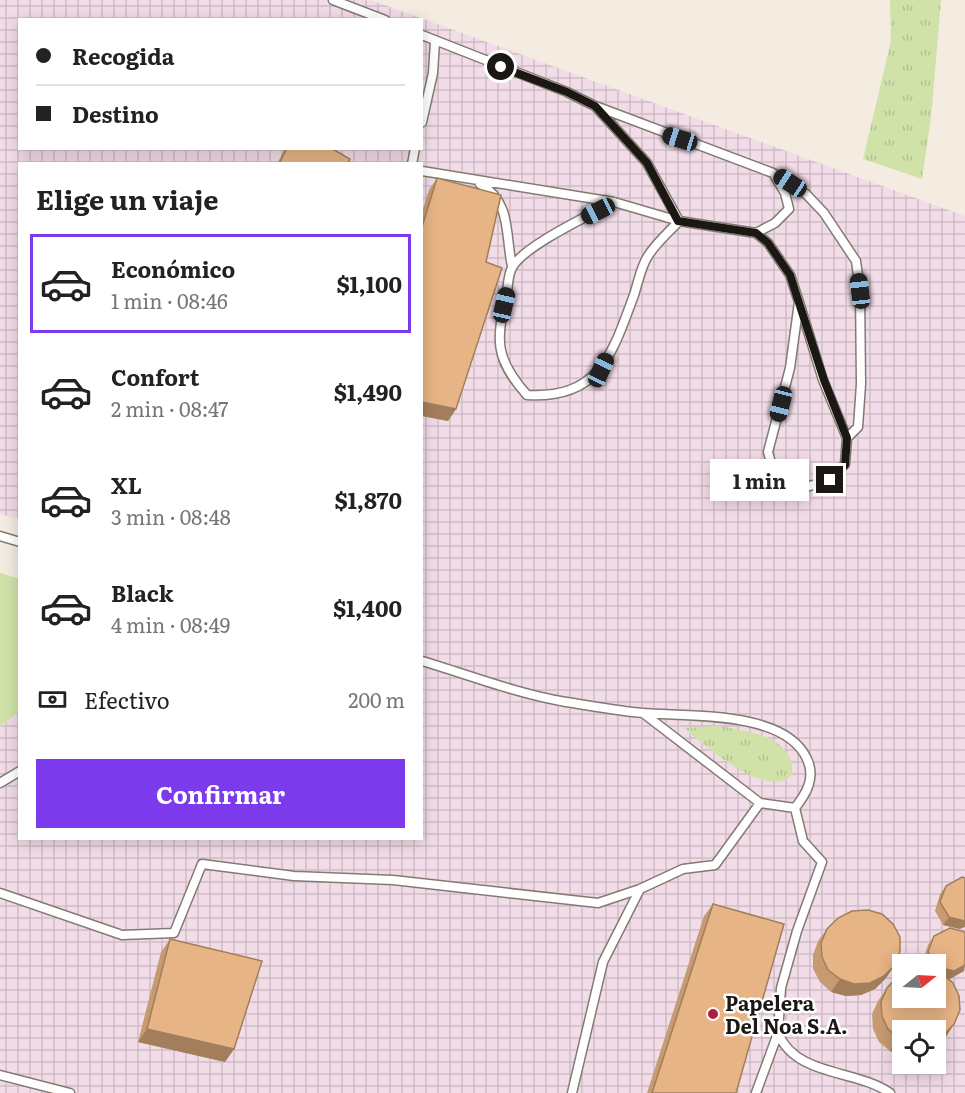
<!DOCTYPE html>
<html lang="es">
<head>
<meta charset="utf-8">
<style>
  :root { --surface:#fff; --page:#f6f6f6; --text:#222; --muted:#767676; --line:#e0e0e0; --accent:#7c3aed }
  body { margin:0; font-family:Literata,serif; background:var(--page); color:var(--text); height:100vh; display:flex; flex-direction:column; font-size:22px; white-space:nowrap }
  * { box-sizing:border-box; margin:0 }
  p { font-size:20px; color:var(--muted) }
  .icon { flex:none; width:33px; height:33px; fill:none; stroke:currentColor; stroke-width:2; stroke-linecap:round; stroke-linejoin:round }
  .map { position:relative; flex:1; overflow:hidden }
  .panel { position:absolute; left:18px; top:162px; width:405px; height:678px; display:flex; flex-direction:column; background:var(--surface); border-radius:0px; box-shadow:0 3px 15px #0003 }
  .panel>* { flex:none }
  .guide { position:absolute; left:18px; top:18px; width:405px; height:132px; border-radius:0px; box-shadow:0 3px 15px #0003; display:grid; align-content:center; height:132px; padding:0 18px; background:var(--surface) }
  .needle { width:39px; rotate:72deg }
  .buttons { position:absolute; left:892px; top:954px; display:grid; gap:12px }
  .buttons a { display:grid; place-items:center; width:54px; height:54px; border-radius:0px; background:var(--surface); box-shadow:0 3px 15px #0003; font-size:30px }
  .end { position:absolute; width:27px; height:27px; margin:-14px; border:8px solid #1b1814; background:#fff; box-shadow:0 0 0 3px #fff }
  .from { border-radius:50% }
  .bubble { position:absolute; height:42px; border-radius:0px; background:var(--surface); box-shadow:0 3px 15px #0003; font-size:20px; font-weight:700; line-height:42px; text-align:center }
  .car { position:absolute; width:18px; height:36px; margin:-18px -9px; border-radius:8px; box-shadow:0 0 4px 2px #0007; background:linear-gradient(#222 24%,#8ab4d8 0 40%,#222 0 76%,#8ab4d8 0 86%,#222 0) }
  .guide b { display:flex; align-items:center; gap:21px; height:57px; font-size:22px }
  .guide b+b { border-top:2px solid var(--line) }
  .guide i { width:15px; height:15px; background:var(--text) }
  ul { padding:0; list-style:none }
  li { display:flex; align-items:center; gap:18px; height:99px; margin:0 12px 9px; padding:0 6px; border:3px solid transparent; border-radius:0px }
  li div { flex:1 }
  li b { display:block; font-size:22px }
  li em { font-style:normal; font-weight:700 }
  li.current { border-color:var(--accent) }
  li>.icon { width:54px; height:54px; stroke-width:1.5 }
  h2 { padding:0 18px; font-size:27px; line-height:72px }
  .pay { display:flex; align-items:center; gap:15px; height:66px; padding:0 18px; font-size:22px }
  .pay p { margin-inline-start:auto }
  .button { display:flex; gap:12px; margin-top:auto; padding:12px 18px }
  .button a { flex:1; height:69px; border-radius:0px; background:var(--accent); color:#fff; font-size:24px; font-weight:700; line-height:69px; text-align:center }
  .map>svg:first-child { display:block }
  .industrial { fill:url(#industrial-grid); fill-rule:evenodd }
  .grass { fill:url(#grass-tufts) }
  .garden { fill:#d1e2a9 }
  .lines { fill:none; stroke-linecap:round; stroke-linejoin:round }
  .lane-casing { stroke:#837b72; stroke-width:11 }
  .lane { stroke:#fff; stroke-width:8 }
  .wall { fill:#c79b72 }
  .shaded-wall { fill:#a27e5d }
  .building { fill:#e7b485; stroke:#a27e5d; stroke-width:1.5 }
  .route { stroke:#1b1814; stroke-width:8 }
  .poi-dot { fill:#b01d3f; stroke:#fff; stroke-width:2 }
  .labels { text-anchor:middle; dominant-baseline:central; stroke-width:5; stroke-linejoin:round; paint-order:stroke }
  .poi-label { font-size:20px; font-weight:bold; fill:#1b1814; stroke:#fff; text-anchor:start }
</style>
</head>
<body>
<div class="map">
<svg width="965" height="1093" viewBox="0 0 965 1093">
  <defs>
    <pattern id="industrial-grid" width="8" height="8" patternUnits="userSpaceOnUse" patternTransform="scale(1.5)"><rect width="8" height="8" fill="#f2dce8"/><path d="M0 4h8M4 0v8" fill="none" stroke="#cfbcc6"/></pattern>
    <pattern id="grass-tufts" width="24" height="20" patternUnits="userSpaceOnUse" patternTransform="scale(1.5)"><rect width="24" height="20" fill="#d1e2a9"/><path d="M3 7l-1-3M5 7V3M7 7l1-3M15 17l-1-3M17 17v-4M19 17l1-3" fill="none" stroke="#b3c191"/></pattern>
  </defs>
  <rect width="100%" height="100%" fill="#f4ebe1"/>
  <path class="industrial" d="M0,0H371L965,216V1093H0V726L19,712L20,838H422V164H20L19,519L0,514ZM20,20H422V148H20ZM903,964H936V998H903ZM903,1030H936V1064H903Z"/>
  <path class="grass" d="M890,0H941L931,118L922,179L863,159L891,41Z
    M718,726C747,731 796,736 792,775C766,801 705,745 684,728Z"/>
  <path class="garden" d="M0,573L20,579L19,712L0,726Z"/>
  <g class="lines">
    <g class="lane-casing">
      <path id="lane" d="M333,0L385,20
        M422,35L567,92L595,106L647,163L679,221L614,202L422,171
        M598,107L773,173L806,194L824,213L856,261L860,290L861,384L858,427L847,438
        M422,122L433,73L435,41
        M412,164L415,148
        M480,184C512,202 505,235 512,266
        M614,202C590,215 526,245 513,266C508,273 508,285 507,293C496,340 494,358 527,395C600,399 612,354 634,295C638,283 641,266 648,256C656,243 669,232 679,221L756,233L768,243L790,275L799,302L790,368L768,452L775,477L796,490L830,480L845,464L847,438L823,380L799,302
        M756,233L775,223L789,209L785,193L775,176
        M0,536L20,542
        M422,661C469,675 518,694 566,702C592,706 618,711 643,713C688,717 785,710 807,759C816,778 806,794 795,808L760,803L643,713
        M0,783L20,771
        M0,893L122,935L174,933L202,864L294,876L393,880L598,903L640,889
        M778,1033C796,1077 856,1069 890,1093
        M0,1075L70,1093
        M572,1093L603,962L640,889L683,869L715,865L760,803
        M756,1093L778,1033L781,988L797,931L822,862L803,841L795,808"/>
    </g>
    <use href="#lane" class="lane"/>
  </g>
  <path class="wall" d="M285,148H331L348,164H277Z
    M437,178L486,262L456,409L448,421L422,416V212L429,190Z
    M946,886L960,929L943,925L935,911L940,894Z
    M713,904L736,1093H647L704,916Z
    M827,929L886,978L875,989L861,995L846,996L831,992L820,982L813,969V955L818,941Z
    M934,936L964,971L949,979L946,1037L936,1047V1030L903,1055L890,1051L879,1042L873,1029L872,1014L878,1001L887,988L936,998V964H925L923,961L928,945Z
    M170,939L234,1049L225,1062L138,1042L161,952Z"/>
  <path class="shaded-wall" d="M422,402L456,409L448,421L422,416Z
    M949,917L965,921V927L960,929L943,925Z
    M895,965L886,978L875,989L861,995L846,996L831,992L840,979Z
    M965,965L964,971L948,980L936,977L937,967Z
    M954,1024L946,1037L936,1047V1039Z
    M147,1029L234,1049L225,1062L138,1042Z
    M899,1039L903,1040V1055L890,1051Z"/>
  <path class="building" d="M287,148H331L350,159L348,164H279Z
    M437,178L501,195L486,262L502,268L456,409L422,402V227Z
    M962,877L965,878V921L949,917L940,902L946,886Z
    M713,904L784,924L736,1093H652Z
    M868,910L882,914L893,924L900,937V951L895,965L884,976L870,983L854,984L840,979L828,970L822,957L821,943L827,929L838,918L852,911Z
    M950,928L965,932V965L954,971L937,967L928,952L934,936Z
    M170,939L262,961L234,1049L147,1029Z
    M936,972L942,974L953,983L959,996L960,1010L954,1024L944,1035L936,1039V1030H903V1040L899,1039L888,1029L882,1016L881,1002L887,988L897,977L903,974V998H936Z"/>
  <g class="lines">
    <path class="route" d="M501,67L567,92L595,106L647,163L678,221L756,233L768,243L790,275L824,380L847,438L845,465L830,480"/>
  </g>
  <circle class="poi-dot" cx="713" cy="1014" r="6"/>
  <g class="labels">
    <g class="poi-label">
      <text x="725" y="1002">Papelera<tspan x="725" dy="23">Del Noa S.A.</tspan></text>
    </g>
  </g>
</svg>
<div class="buttons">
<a><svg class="needle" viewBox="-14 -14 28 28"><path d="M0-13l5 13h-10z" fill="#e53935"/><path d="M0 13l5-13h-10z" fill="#767676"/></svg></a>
<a><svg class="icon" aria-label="locate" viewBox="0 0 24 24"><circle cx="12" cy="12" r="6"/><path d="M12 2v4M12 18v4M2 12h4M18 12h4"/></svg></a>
</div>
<i class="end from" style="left:501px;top:67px"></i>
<i class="end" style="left:830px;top:480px"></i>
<div class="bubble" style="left:710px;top:459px;width:99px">1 min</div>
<i class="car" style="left:680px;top:139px;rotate:287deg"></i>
<i class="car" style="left:790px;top:183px;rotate:303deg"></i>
<i class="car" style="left:598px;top:211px;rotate:243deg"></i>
<i class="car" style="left:860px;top:291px;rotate:353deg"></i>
<i class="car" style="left:504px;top:305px;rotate:13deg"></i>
<i class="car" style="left:601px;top:370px;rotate:25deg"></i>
<i class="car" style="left:781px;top:404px;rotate:194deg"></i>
<div class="guide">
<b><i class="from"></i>Recogida</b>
<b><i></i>Destino</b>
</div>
<section class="panel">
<h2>Elige un viaje</h2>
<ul>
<li class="current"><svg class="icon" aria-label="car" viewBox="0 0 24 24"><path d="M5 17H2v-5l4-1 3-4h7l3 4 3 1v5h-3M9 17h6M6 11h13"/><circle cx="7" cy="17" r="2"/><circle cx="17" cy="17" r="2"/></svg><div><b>Económico</b><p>1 min · 08:46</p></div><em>$1,100</em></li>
<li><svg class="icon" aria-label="car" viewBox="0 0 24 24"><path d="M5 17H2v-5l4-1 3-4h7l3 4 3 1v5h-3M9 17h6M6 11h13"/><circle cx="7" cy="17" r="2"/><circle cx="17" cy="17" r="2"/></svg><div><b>Confort</b><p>2 min · 08:47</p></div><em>$1,490</em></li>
<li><svg class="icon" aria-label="car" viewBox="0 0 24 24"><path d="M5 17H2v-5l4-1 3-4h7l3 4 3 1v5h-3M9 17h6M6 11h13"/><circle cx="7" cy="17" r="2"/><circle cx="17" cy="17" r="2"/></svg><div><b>XL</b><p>3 min · 08:48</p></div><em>$1,870</em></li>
<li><svg class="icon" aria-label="car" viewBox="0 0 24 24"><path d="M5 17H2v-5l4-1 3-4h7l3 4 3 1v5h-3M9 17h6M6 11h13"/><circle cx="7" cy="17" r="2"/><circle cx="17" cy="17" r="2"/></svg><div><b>Black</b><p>4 min · 08:49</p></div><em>$1,400</em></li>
</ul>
<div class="pay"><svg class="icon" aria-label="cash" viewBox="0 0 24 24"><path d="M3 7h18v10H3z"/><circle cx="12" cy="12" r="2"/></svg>Efectivo<p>200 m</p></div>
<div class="button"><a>Confirmar</a></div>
</section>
</div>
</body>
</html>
